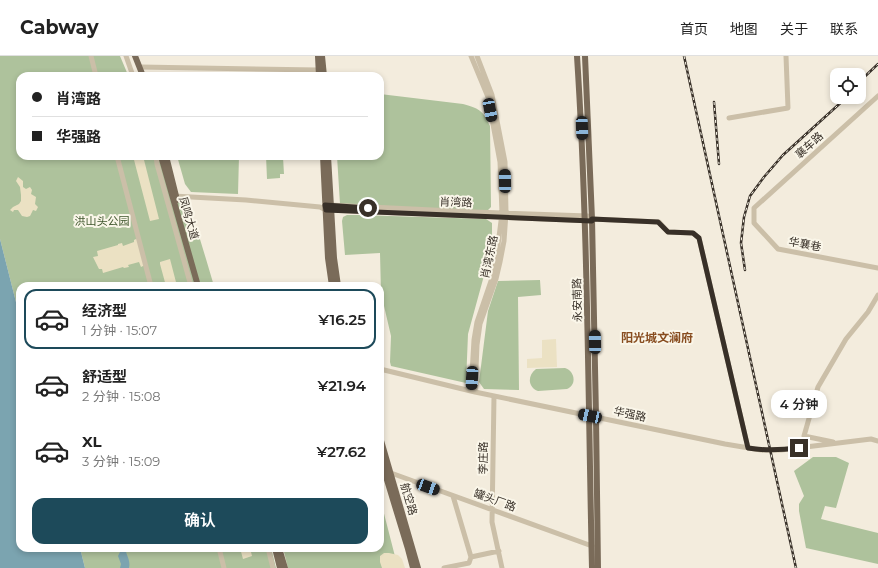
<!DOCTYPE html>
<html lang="zh">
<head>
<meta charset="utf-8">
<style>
  :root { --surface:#fff; --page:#f2f2f2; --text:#222; --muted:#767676; --line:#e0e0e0; --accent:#1d4a5a }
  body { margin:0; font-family:Montserrat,"Noto Sans SC",sans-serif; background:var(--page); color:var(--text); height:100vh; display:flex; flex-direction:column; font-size:15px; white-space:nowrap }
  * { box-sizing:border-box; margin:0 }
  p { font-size:13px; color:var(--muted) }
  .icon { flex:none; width:22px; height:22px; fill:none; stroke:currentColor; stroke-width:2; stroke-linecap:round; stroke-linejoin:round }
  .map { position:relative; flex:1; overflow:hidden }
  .side { position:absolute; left:16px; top:226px; width:368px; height:270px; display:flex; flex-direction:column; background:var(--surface); border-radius:12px; box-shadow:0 2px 6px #0003 }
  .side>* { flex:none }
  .top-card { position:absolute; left:16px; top:16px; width:368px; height:88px; border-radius:12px; box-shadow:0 2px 6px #0003; display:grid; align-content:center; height:88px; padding:0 16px; background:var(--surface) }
  .tools { position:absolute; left:830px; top:12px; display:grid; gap:8px }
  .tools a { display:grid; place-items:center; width:36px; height:36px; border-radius:8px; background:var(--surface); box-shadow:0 2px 6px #0003; font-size:20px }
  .end { position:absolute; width:18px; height:18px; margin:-9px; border:5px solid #383028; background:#fff; box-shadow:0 0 0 2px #fff }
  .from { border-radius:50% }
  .bubble { position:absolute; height:28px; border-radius:12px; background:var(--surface); box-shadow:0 2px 6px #0003; font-size:13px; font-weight:600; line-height:28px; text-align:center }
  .car { position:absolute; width:12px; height:24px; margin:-12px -6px; border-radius:5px; box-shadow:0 0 3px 1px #0007; background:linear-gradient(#222 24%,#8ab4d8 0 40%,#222 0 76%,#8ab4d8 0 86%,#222 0) }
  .top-card b { display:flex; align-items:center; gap:14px; height:38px; font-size:15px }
  .top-card b+b { border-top:1px solid var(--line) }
  .top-card i { width:10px; height:10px; background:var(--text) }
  ul { padding:7px 0 0; list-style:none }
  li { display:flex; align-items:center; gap:12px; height:60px; margin:0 8px 6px; padding:0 8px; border:2px solid transparent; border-radius:12px }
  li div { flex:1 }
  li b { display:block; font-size:15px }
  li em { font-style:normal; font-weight:600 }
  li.on { border-color:var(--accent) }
  li>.icon { width:36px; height:36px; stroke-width:1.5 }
  .primary-button { display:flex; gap:8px; margin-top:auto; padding:8px 16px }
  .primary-button a { flex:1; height:46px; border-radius:12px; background:var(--accent); color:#fff; font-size:16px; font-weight:600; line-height:46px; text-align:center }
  header { display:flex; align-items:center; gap:24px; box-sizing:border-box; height:56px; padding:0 20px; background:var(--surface); border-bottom:1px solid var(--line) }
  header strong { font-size:19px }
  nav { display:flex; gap:22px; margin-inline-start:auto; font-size:14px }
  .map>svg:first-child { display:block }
  .green { fill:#aec29c }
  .plaza { fill:#ebe1c3 }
  .water { fill:#7ba4b0 }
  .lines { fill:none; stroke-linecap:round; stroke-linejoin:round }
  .minor { stroke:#cbbfa8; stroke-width:5 }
  .major { stroke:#7a6b59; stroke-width:6 }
  .rail-casing { stroke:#383028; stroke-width:2.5 }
  .rail { stroke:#faf6e9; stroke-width:1; stroke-dasharray:3; stroke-linecap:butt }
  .route { stroke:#383028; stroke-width:5 }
  .labels { text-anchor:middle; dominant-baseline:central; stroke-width:4; stroke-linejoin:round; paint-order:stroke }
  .street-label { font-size:11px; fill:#383028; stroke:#faf6e9 }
  .park-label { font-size:11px; fill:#3e562c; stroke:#faf6e9 }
  .neighbourhood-label { font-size:12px; font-weight:bold; fill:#884d20; stroke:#faf6e9 }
</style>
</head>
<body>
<header>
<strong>Cabway</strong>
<nav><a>首页</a><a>地图</a><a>关于</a><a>联系</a></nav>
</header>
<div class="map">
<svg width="878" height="512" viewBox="0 0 878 512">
  <rect width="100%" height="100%" fill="#f3ecdd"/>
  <path class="green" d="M0,0H120L128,19L133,20H20V100H165L192,178L199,180L206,203L214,230H20V262L0,183Z
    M380,38L463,48C478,52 483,54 490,70L491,151L488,154L485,156L340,148L337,100H380Z
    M177,100H239L238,138L191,136L185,128Z
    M266,100H294L283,101L284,118H280V122L267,123Z
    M347,159H358L486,163L492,167V184L485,216L468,278L466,327L391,310L390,306L391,280L381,237L380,197L345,199L342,165L343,161Z
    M540,224L541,239L518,241L519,334L484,333L479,326L488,255L498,225Z
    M565,312C575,315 577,329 567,333L538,335C528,331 527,320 536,313Z
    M813,401H836L849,407L836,452L825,450L821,463L878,477V508L806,492L799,455V448L804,440L794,415Z
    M380,442L398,512H288L283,492H380Z
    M80,492H271L276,512H85Z"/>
  <path class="plaza" d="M133,100H143L159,163L150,165Z
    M18,121L23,125V131L26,133L30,131L32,134L31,138L36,141L35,148L38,151L36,155L33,154L30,160L27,161L22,160L18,154H14L13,156L10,154L13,151L19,148L21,145V139L20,131L16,125Z
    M138,182L145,209L141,211L139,206L128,209L129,211L124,212L123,211L103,217L102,213H99L93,201L98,200L97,195L118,189V188L122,187L123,190L134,186V184Z
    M170,203L177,230H166L160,208V206Z
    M556,283L557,311L527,312V303L542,302V284Z
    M240,492H250L252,500L243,503Z
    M384,497H389L398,499L402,503L405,512H382L380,506V500Z"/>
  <path class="water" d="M0,183L20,262V492H80L85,512H0Z
    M122,492H126C125,499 131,503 129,512H120L121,508L118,500Z"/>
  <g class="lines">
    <path class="minor" d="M91,0L96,20
      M126,0L133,20
      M140,11L319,14
      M878,40L754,152V167L778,193L878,212
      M729,62L788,52L786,0
      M117,100L151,230
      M156,100L157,108L191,230
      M173,140L246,144L320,151L326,154L592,165
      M329,149L474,156L588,160
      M592,163L659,166L668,176L693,177L699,182L748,392
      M380,313L475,336L725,388L761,394H781L871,383L878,385
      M471,335L474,284L477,266L492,222L496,205L502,157L500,106L488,41L471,0
      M475,336L477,289L480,268L496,223L500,206L504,185L506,157L505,106L492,39L477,0
      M494,340L492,466L502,512
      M380,375V382
      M833,386L804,380L818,331L846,283L868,256L878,239
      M391,417L592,490
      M453,440L471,501
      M219,492L224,512
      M268,492L273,512
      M444,512L469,507L471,501L499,495"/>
    <path class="major" d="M135,0L143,20
      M318,0L319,20
      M322,0L324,20
      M577,0C588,170 588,341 592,512
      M585,0L592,163L596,361L598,512
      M161,100L198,230
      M166,100L177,144
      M323,100L328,202L332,230
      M328,100L334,202L338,230
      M380,381L418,512
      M380,401L408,493L413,512
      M275,492L280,512
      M279,492L285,512"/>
    <g class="rail-casing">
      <path id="rail" d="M684,0L796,512
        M859,26L878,8
        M714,46L719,108
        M745,214L741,187L744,161L750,140L764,121L783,99L847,41"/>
    </g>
    <use href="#rail" class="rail"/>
  </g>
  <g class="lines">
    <path class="route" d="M368,152L325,149L326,154L592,165V163L658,166L668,176L693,177L699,182L748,392C765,395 782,394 799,392"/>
  </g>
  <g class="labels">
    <g class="street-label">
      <text transform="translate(809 89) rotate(-42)">襄车路</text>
      <text transform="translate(456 146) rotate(2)">肖湾路</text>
      <text transform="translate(189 162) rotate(74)">凤鸣大道</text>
      <text transform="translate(805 188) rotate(10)">华襄巷</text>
      <text transform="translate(489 201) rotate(-78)">肖湾东路</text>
      <text transform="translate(577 244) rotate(-91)">永安南路</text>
      <text transform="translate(630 358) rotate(12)">华强路</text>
      <text transform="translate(483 402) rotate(-89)">李庄路</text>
      <text transform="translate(409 443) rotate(74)">航空路</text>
      <text transform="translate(495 444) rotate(20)">罐头厂路</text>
    </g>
    <g class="park-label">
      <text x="102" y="165">洪山头公园</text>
    </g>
    <g class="neighbourhood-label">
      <text x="657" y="281">阳光城文澜府</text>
    </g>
  </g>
</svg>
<div class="tools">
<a><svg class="icon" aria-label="locate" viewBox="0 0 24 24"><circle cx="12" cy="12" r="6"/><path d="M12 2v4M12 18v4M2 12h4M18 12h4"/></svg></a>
</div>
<i class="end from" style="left:368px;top:152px"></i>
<i class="end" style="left:799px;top:392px"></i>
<div class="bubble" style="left:771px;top:334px;width:56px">4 分钟</div>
<i class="car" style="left:490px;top:54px;rotate:169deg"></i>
<i class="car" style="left:582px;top:72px;rotate:178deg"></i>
<i class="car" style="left:505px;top:125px;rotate:359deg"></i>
<i class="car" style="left:595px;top:286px;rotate:359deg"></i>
<i class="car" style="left:472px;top:322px;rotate:183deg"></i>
<i class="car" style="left:590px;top:360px;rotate:282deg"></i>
<i class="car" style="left:428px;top:431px;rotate:110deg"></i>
<div class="top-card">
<b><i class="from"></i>肖湾路</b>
<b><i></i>华强路</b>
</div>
<section class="side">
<ul>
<li class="on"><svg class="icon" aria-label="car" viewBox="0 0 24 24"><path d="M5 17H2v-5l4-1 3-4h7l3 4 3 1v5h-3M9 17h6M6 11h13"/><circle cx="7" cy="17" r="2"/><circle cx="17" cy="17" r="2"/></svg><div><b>经济型</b><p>1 分钟 · 15:07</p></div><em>¥16.25</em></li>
<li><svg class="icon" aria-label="car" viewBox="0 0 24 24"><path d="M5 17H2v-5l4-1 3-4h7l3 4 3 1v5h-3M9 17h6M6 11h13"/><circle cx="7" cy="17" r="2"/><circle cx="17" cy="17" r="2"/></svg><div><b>舒适型</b><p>2 分钟 · 15:08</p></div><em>¥21.94</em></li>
<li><svg class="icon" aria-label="car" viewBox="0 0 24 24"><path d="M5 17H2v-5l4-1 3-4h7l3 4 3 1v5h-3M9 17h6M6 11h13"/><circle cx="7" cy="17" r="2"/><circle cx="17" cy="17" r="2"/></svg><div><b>XL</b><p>3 分钟 · 15:09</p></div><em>¥27.62</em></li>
</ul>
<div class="primary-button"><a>确认</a></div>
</section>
</div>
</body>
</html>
